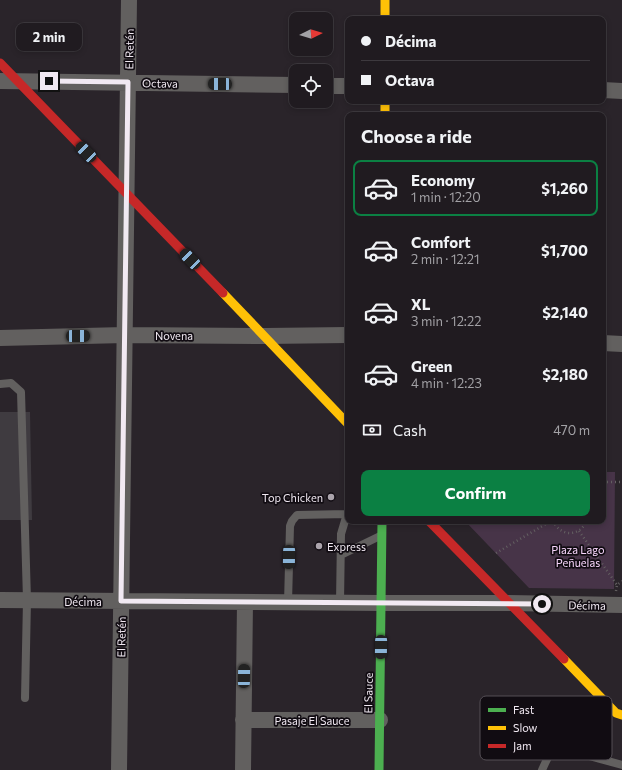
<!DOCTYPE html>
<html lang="en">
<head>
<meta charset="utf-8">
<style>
  :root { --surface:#201b20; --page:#282429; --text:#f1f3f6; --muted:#a2a1a5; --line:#3d393e; --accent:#0b8043 }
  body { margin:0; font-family:Commissioner,sans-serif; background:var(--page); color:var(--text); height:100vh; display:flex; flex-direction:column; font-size:15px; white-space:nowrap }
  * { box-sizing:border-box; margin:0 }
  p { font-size:13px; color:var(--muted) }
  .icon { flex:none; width:22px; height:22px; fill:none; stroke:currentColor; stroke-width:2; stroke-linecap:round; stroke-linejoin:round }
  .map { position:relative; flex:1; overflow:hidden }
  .side { position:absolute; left:345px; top:112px; width:261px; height:412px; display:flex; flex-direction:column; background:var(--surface); border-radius:8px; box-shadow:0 2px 6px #0003,0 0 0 1px var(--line) }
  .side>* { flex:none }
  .guide { position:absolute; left:345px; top:16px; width:261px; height:88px; border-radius:8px; box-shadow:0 2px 6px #0003,0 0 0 1px var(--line); display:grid; align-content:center; height:88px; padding:0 16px; background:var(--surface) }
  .needle { width:26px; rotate:85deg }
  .fabs { position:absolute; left:289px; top:12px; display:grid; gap:8px }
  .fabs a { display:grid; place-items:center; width:44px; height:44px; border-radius:8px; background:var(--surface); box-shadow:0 2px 6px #0003,0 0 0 1px var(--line); font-size:20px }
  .end { position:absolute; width:18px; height:18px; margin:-9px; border:5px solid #f1e9f2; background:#111; box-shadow:0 0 0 2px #111 }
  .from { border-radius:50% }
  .bubble { position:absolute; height:28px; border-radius:8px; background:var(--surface); box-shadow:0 2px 6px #0003,0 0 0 1px var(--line); font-size:13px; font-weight:700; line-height:28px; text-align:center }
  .car { position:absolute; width:12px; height:24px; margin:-12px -6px; border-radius:5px; box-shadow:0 0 3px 1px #0007; background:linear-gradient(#222 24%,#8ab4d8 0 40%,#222 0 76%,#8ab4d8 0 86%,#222 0) }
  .guide b { display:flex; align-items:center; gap:14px; height:38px; font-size:15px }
  .guide b+b { border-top:1px solid var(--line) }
  .guide i { width:10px; height:10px; background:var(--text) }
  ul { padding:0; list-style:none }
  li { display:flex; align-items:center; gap:12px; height:56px; margin:0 8px 6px; padding:0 8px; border:2px solid transparent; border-radius:8px }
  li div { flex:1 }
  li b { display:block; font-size:15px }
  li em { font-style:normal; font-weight:700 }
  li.active { border-color:var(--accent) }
  li>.icon { width:36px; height:36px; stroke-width:1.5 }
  h2 { padding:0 16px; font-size:18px; line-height:48px }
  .pay { display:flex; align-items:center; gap:10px; height:44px; padding:0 16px; font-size:15px }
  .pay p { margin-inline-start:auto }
  .cta { display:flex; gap:8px; margin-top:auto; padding:8px 16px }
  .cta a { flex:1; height:46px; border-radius:8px; background:var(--accent); color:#fff; font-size:16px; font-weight:700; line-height:46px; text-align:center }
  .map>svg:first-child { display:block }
  .green { fill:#473448 }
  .building { fill:#3f3b40 }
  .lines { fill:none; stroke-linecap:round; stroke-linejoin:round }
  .path { stroke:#646062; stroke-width:2.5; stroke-dasharray:1 3; stroke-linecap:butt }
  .lane { stroke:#62605f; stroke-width:8 }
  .street { stroke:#62605f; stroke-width:16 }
  .fast { stroke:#4caf50; stroke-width:9 }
  .slow { stroke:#ffc107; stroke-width:9 }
  .jam { stroke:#c62828; stroke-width:9 }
  .route { stroke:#f1e9f2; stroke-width:5 }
  .poi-dot { fill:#aba4ac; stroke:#110c12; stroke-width:1.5 }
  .labels { text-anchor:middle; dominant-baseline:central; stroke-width:3.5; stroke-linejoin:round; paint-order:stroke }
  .street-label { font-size:11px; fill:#f1e9f2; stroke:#110c12 }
  .poi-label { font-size:11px; fill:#f1e9f2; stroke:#110c12; text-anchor:end }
  .park-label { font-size:11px; fill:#f8d6fc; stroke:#110c12 }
  .key { fill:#110c12; stroke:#544e55; stroke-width:1 }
  .key-label { font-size:11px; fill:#f1e9f2 }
</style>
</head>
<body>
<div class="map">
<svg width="622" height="770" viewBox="0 0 622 770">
  <rect width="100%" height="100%" fill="#2a242a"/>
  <path class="green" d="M603,472H615L614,589L529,588L465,521H603Z"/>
  <path class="building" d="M0,412H30L32,520H0Z"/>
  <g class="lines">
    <path class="path" d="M603,482H622
      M553,521C561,537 579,537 587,521
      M579,531L617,585
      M496,553L551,521
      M616,591L617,585L622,581"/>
    <path class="lane" d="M0,384L11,383L21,392L27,600L25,698
      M341,555L380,536
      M288,603L290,526L292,521L297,515L347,514
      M340,603L341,534L347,514L348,513
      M542,770C548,758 549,749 564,749L622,765"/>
    <path class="street" d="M0,81L296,85
      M326,86H348
      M603,90L622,91
      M0,338L125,335L265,336L348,335
      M603,343L622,344
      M0,600L381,603H509L622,605
      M243,720H380
      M119,770L129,0
      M243,770L245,602"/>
    <path class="fast" d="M379,770L382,521"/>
    <path class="slow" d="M385,0V19
      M385,101V115
      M223,293L348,424
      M564,659L616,713L622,715"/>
    <path class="jam" d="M0,63L223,293
      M429,521L564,659"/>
  </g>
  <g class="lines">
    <path class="route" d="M49,81L128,82L121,601L542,604"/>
  </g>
  <g class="poi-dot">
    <circle cx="331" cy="497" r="4"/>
    <circle cx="319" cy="546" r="4"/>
  </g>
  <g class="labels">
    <g class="street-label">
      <text transform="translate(129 49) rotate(-89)">El Retén</text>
      <text transform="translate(160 83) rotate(1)">Octava</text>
      <text x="174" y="335">Novena</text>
      <text x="83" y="601">Décima</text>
      <text transform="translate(587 605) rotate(1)">Décima</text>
      <text transform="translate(121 637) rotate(-89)">El Retén</text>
      <text transform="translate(368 693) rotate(-89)">El Sauce</text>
      <text x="312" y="720">Pasaje El Sauce</text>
    </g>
    <g class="poi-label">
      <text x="323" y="497">Top Chicken</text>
      <text x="327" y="546" text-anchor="start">Express</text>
    </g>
    <g class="park-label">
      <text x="578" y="549">Plaza Lago<tspan x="578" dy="13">Peñuelas</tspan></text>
    </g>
  </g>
  <rect x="480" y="696" width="132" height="64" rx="6" class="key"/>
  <rect x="488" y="708" width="18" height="4" fill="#4caf50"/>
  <rect x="488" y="726" width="18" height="4" fill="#ffc107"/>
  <rect x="488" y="744" width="18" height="4" fill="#c62828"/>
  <g class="key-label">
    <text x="513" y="714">Fast</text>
    <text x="513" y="732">Slow</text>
    <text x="513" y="750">Jam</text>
  </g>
</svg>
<div class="fabs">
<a><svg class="needle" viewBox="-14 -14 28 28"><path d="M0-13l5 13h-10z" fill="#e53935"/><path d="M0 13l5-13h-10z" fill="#a2a1a5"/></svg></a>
<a><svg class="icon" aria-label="locate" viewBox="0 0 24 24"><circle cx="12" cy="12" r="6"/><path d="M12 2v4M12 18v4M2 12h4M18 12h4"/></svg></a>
</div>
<i class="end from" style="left:542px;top:604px"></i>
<i class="end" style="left:49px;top:81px"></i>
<div class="bubble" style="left:16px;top:23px;width:66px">2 min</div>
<i class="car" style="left:220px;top:84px;rotate:271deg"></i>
<i class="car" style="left:86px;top:152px;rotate:316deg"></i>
<i class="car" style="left:190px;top:259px;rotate:316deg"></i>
<i class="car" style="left:78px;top:336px;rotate:89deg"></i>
<i class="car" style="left:289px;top:557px;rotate:181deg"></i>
<i class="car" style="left:381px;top:647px;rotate:181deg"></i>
<i class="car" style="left:244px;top:676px;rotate:1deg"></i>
<div class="guide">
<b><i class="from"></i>Décima</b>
<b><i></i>Octava</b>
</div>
<section class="side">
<h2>Choose a ride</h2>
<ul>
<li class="active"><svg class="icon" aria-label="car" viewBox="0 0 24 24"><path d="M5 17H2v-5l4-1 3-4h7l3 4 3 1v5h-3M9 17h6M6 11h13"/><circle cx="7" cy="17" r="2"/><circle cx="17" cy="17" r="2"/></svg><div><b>Economy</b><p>1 min · 12:20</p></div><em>$1,260</em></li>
<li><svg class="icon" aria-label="car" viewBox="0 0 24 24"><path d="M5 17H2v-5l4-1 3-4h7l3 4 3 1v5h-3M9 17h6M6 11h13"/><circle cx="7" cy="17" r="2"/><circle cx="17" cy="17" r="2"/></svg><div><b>Comfort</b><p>2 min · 12:21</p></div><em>$1,700</em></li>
<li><svg class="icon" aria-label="car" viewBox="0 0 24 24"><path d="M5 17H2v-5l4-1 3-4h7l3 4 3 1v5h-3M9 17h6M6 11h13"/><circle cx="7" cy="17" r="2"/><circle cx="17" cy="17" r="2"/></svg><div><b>XL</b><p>3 min · 12:22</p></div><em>$2,140</em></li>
<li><svg class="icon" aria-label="car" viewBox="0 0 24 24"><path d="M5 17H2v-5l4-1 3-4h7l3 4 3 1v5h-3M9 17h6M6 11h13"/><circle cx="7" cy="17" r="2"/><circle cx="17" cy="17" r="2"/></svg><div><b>Green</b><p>4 min · 12:23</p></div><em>$2,180</em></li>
</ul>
<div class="pay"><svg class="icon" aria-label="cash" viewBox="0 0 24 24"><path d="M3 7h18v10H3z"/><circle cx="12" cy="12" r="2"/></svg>Cash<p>470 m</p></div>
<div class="cta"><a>Confirm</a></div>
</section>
</div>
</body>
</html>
